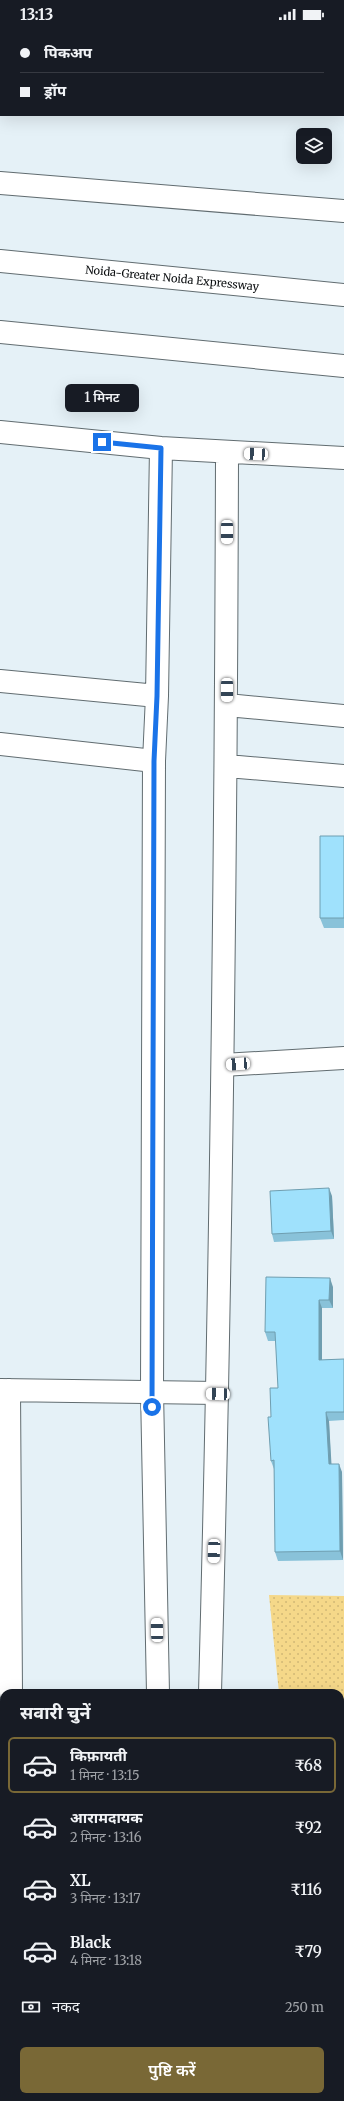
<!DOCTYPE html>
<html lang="hi">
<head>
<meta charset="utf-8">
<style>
  :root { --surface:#171b24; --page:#242831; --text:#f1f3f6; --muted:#9ea1a6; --line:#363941; --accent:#796836 }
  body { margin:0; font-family:Merriweather,"Noto Sans Devanagari",serif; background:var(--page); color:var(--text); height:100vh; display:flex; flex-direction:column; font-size:15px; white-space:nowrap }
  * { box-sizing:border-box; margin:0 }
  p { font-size:13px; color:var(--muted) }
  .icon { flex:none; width:22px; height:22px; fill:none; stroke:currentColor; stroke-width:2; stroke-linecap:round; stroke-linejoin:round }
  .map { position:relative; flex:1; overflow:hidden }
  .drawer { position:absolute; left:0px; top:1661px; width:344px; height:412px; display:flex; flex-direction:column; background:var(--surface); border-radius:12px 12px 0 0; box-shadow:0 4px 16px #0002 }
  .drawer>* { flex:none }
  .top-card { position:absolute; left:0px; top:0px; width:344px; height:88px; box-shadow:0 4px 16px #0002; display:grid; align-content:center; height:88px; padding:0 20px; background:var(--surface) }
  .tools { position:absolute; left:296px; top:100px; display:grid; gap:8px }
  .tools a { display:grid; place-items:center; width:36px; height:36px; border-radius:6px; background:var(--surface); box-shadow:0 4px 16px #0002; font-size:20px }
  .end { position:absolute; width:18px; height:18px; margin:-9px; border:5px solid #1a73e8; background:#fff; box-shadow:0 0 0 2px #fff }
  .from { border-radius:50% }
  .bubble { position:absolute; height:28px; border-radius:6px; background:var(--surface); box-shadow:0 4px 16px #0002; font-size:13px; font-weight:600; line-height:28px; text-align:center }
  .car { position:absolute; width:12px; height:24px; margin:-12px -6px; border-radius:5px; box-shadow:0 0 3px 1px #0007; background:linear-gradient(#fff 24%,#345 0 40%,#fff 0 76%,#345 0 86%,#fff 0) }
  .top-card b { display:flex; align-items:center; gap:14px; height:38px; font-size:15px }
  .top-card b+b { border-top:1px solid var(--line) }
  .top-card i { width:10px; height:10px; background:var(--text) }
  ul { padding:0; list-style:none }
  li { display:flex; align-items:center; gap:12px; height:56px; margin:0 8px 6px; padding:0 12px; border:2px solid transparent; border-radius:6px }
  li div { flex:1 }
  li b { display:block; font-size:15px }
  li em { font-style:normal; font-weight:600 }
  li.active { border-color:var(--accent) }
  li>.icon { width:36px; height:36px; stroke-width:1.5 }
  h2 { padding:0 20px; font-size:18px; line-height:48px }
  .pay { display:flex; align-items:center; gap:10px; height:44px; padding:0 20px; font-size:15px }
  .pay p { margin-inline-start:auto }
  .button { display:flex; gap:8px; margin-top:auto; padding:8px 20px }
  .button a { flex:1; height:46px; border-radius:6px; background:var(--accent); color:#fff; font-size:16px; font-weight:600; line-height:46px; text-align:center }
  .status { display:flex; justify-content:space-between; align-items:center; height:28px; padding:0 20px; background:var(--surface); direction:ltr }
  .status svg { height:11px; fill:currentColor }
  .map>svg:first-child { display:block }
  .green { fill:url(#green-dots) }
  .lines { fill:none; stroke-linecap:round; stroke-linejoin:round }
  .stream { stroke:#19a9d5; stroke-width:8 }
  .street-casing { stroke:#616c70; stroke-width:24 }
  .secondary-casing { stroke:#616c70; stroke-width:24 }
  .highway-casing { stroke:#616c70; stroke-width:24 }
  .street { stroke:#fff; stroke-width:22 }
  .secondary { stroke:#fff; stroke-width:22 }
  .highway { stroke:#fff; stroke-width:22 }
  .wall { fill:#89c2d9 }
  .shaded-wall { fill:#6f9eb0 }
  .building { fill:#9fe1fc; stroke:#6f9eb0 }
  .route { stroke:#1a73e8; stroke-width:5 }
  .labels { text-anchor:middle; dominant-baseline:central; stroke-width:3; stroke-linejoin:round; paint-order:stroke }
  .street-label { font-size:11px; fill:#090c0e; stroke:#e5f1f7 }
</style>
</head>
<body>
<div class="status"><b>13:13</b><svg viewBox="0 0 49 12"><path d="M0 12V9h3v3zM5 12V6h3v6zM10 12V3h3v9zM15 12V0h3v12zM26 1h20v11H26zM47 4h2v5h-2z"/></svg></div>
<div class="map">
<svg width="344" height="2073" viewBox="0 0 344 2073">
  <defs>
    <pattern id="green-dots" width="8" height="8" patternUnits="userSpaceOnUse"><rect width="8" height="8" fill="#f5d889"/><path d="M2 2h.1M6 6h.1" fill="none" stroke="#d1b875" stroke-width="1.8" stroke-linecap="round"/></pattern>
  </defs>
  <rect width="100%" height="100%" fill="#e5f1f7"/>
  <path class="green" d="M269,1567L344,1568V1743H340V1665H279Z"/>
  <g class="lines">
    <path class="stream" d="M304,0L313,1
      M343,5H344"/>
    <g class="street-casing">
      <path id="street" d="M223,1037L344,1030
        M0,1362L218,1365
        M9,1362L11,1665
        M340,1775H344
        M340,1960H344
        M14,2069V2073
        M314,2069V2073"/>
    </g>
    <g class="secondary-casing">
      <path id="secondary" d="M0,155L344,183
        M0,404L161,420L344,430
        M0,653L157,668
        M227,677L344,688
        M0,716L154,733
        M227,738L344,748
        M158,1665L152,1363L154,733L157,668L161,420
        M210,1665C221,1252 226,838 227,425
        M207,2069V2073
        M165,2073V2069"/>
    </g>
    <g class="highway-casing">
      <g id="highway">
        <path id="s1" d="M0,233L344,267"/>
        <path d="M0,304L344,338"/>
      </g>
    </g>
    <use href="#street" class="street"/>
    <use href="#secondary" class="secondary"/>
    <use href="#highway" class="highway"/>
  </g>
  <path class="wall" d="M344,808V900H324L320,890Z
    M332,1168L334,1211L274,1214L272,1206Z
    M333,1259V1280H322V1332L344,1331V1392L329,1393L331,1436L342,1444L343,1532L278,1533L275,1524L274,1441L271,1433V1389L278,1360L276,1313H268L265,1304Z
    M340,1789H344V1948H340Z"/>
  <path class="shaded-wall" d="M329,1160L332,1168L334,1211L331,1203Z
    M330,1250L333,1259V1280L329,1272Z
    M319,1272L322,1280V1341L319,1332Z
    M326,1384L329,1393L332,1445L329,1436Z
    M339,1436L342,1444L343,1532L340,1523Z"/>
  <path class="building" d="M320,808H344V890H320Z
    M329,1160L331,1203L272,1206L270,1163Z
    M266,1249L330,1250L329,1272H319V1332L344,1331V1384H326L329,1436H339L340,1523L275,1524L274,1432L271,1433L268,1389H271L270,1360H278L275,1304H265Z
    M340,1789H344V1937L340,1936Z
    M344,1960V2073H319V2069H340V1961Z"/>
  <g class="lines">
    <path class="route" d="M102,414L161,420L157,668L154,733L152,1379"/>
  </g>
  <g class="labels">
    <g class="street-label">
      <text stroke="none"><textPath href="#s1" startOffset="173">Noida-Greater Noida Expressway</textPath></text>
    </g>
  </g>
</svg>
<div class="tools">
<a><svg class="icon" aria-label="layers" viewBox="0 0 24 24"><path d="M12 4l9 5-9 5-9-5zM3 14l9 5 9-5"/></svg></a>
</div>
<i class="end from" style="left:152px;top:1379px"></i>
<i class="end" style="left:102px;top:414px"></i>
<div class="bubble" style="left:65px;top:356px;width:74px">1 मिनट</div>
<i class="car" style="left:256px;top:426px;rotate:273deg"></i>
<i class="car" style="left:227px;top:504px;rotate:180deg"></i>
<i class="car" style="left:227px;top:662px;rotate:180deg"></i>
<i class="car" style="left:238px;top:1036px;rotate:266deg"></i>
<i class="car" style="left:218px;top:1366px;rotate:272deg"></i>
<i class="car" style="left:214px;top:1523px;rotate:182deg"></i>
<i class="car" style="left:157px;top:1602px;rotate:359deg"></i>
<div class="top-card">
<b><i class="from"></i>पिकअप</b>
<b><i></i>ड्रॉप</b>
</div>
<section class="drawer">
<h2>सवारी चुनें</h2>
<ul>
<li class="active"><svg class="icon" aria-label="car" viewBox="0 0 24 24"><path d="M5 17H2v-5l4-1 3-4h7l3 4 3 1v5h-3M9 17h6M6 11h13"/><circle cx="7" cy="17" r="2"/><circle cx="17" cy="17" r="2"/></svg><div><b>किफ़ायती</b><p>1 मिनट · 13:15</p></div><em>₹68</em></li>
<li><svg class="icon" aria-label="car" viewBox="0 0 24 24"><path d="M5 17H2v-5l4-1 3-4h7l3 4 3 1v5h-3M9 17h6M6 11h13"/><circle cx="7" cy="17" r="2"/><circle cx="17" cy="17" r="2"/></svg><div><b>आरामदायक</b><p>2 मिनट · 13:16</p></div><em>₹92</em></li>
<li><svg class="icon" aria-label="car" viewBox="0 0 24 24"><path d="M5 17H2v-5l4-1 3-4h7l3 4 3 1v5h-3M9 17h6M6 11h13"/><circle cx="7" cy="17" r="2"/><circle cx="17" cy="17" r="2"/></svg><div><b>XL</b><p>3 मिनट · 13:17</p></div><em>₹116</em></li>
<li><svg class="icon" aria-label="car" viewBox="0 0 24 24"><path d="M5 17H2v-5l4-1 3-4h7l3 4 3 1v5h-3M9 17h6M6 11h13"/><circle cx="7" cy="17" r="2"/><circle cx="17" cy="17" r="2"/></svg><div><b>Black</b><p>4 मिनट · 13:18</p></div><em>₹79</em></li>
</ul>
<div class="pay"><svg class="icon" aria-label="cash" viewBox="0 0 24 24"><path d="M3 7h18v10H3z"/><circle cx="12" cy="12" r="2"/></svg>नकद<p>250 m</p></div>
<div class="button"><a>पुष्टि करें</a></div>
</section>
</div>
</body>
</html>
